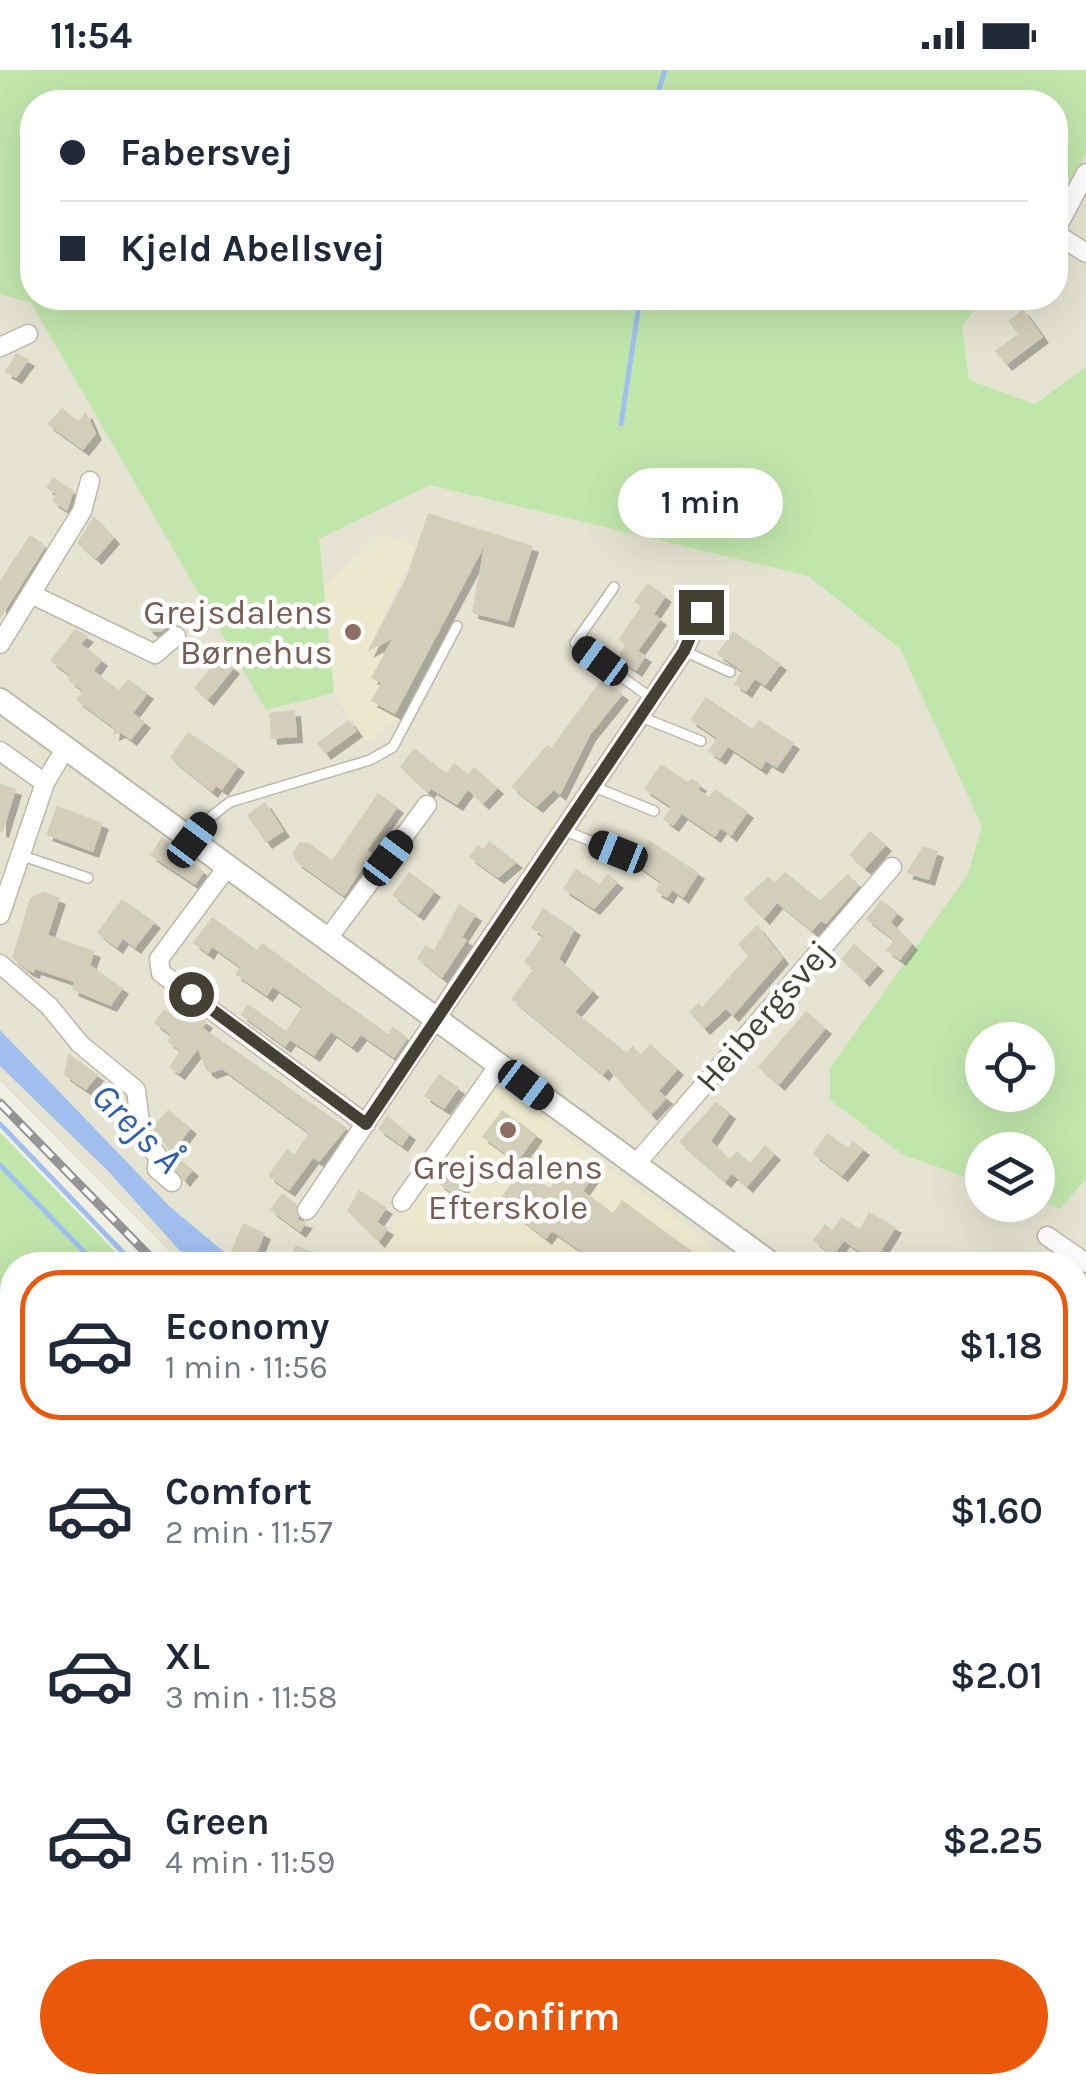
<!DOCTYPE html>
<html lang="en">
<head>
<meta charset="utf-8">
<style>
  :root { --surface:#fff; --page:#f6f6f7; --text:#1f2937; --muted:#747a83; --line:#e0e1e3; --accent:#ea580c }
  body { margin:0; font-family:Karla,sans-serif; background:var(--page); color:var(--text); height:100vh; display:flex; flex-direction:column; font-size:38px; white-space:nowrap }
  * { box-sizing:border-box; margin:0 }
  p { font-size:32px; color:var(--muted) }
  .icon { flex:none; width:55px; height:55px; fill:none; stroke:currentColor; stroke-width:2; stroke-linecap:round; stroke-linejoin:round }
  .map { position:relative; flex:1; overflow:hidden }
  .sheet { position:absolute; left:0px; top:1182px; width:1088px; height:842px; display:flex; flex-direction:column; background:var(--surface); border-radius:40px 40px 0 0; box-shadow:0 10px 40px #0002 }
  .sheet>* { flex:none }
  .hud { position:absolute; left:20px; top:20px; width:1048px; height:220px; border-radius:40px; box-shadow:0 10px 40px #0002; display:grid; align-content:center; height:220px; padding:0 40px; background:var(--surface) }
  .buttons { position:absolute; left:965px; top:952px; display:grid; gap:20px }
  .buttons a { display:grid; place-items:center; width:90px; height:90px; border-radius:50%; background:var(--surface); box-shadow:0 10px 40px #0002; font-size:50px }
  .end { position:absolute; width:45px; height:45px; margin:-22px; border:12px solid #434034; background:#fff; box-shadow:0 0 0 5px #fff }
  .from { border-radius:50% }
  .bubble { position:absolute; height:70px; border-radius:35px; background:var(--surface); box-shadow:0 10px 40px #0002; font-size:32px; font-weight:600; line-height:70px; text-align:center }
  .car { position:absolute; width:30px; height:60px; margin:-30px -15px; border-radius:12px; box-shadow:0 0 8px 2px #0007; background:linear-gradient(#222 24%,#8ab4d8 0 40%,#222 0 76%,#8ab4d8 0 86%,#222 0) }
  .hud b { display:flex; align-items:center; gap:35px; height:95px; font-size:38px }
  .hud b+b { border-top:2px solid var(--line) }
  .hud i { width:25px; height:25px; background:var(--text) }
  ul { padding:18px 0 0; list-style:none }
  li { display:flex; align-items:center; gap:30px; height:150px; margin:0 20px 15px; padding:0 20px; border:5px solid transparent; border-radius:40px }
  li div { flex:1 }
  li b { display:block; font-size:38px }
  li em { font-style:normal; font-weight:600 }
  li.active { border-color:var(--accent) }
  li>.icon { width:90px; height:90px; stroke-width:1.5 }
  .action { display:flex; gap:20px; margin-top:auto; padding:20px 40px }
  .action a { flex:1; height:115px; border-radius:60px; background:var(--accent); color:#fff; font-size:40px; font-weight:600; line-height:115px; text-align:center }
  .status { display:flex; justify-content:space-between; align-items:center; height:70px; padding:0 50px; background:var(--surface); direction:ltr }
  .status svg { height:28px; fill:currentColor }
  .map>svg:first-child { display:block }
  .residential { fill:#e5e3d2 }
  .education { fill:#ebe8cd }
  .green { fill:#c1e6ac; fill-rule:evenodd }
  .water { fill:#a0bfee }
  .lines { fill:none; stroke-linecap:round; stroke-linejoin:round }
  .stream { stroke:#a0bfee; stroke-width:5 }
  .building { fill:#d3ceb9; filter:url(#shadow) }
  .service-casing { stroke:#bdb9a6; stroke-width:12 }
  .minor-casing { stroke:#bdb9a6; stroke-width:21 }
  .tertiary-casing { stroke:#bdb9a6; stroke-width:26 }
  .service { stroke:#fff; stroke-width:9 }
  .minor { stroke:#fff; stroke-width:18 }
  .tertiary { stroke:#fff; stroke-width:22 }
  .rail-casing { stroke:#949494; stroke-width:9 }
  .rail { stroke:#fff; stroke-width:5; stroke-dasharray:15; stroke-linecap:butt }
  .route { stroke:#434034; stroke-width:12 }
  .education-dot { fill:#8d6e63; stroke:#fff; stroke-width:4 }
  .labels { text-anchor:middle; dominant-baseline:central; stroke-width:9; stroke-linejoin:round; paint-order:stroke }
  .education-label { font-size:35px; fill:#785e54; stroke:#fff; text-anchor:end }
  .street-label { font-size:35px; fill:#434034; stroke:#fff }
  .water-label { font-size:38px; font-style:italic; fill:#3060ac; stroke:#fff }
</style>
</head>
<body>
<div class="status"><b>11:54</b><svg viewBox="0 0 49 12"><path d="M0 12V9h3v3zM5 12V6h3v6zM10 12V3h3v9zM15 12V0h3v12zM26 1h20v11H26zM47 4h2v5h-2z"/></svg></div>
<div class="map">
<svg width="1086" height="2023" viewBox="0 0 1086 2023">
  <defs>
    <filter id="shadow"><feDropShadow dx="6" dy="6" stdDeviation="0" flood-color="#0004"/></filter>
  </defs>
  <rect width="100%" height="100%" fill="#f1f0e4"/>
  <path class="residential" d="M1086,84V297L1035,334L969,310L962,256L985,228H1055V135Z
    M0,224L30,233L319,469L428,415L808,506L900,579L983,756L969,804L830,998L903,1085L982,1113V1135L1038,1132L1060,1139L1086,1109V1912L1075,1896V1195H183L0,1011Z"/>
  <path class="education" d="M382,465L417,477L373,570L420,594L396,649L367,672L334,623L324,516Z
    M493,1013L706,1170L728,1195H368Z"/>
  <path class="green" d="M0,0H1086V84L1055,135V32H32V228H985L962,256L969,310L1035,334L1086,297V1109L1060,1139L1038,1132V1080H982V1113L903,1085L830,1030V998L968,804L982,756L900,579L808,506L429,415L319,469L334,623L266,640L31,233L0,224ZM1038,970V1025H982V970Z
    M0,1062L128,1195H12V1648L0,1641Z
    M0,1659L12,1667V2012L71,2013L43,2023H0Z
    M1075,1944L1086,1959V2023H74L99,2012H1075Z"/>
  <path class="water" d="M0,960L170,1137L229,1186L251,1195L190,1192L109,1102L0,996Z"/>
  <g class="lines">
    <path class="stream" d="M662,32L659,19L665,0
      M621,354L640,228
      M0,1054L135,1195
      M0,1095L97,1195
      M1006,2012L1024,2023
      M309,2023L320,2012"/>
  </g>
  <path class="building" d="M1023,239L1043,267L1006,295L995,281L1018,264L1008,251Z
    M16,283L29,290L16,308L5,302Z
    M62,338L78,351L86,342L96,364L83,380L47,354Z
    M53,407L74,421L67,441L52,431L56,424L46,418Z
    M428,443L533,476L508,552L472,543L484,477L395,644L371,631L381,613L371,608L392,569L367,582L407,506Z
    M94,446L114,468L96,489L77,473Z
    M30,465L46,476L0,549V511Z
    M647,513L666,526L654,544L661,549L638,581L646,586L636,601L617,588L626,575L618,570L641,536L634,532Z
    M144 549a13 13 0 1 1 26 0a13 13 0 1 1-26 0Z
    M75,559L88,566L81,574L102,590L94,601L119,620L128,609L148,623L133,643L145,652L131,670L120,662L113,665L114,658L76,630L83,621L68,610L71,606L50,591Z
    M733,561L781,594L765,616L755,609L746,622L734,614L742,601L717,584Z
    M220,586L234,598L208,630L194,618Z
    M602,609L623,624L590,665L560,725L554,720L537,737L511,717L547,675L551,678Z
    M706,627L753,659L759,650L794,673L777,698L766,691L761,699L728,677L720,689L708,681L717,668L690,650Z
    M295,640L297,667L271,669L269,643Z
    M349,650L357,661L325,684L317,673Z
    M188,662L239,696L222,720L216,716L212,722L170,688Z
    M414,678L446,703L454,693L468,704L474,697L498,718L483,734L468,720L457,735L431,719L428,723L400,697Z
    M661,694L688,712L691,708L701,715L698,719L709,727L715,719L748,742L731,766L721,758L715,767L682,744L673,756L663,749L671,737L644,719Z
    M0,714L16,719L3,762L0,761Z
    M378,723L398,737L367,780L372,784L344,826L296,792L293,782L300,772L309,773L332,790Z
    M265,732L284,761L266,773L247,745Z
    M57,736L103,753L93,782L46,765Z
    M870,761L886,775L865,799L849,785Z
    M162,767L204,802L195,815L150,785Z
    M649,770L699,803L683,828L672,820L667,828L655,821L661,812L633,793Z
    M489,771L517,792L498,808L469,787L478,775L483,779Z
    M923,776L938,781L929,810L906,803Z
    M576,799L600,814L607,804L618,812L594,839L563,819Z
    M409,802L435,821L418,845L392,825Z
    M785,802L820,830L848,804L859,816L826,854L821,851L812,861L777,833L764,849L743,829L768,807L775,812Z
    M43,822L60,828L48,865L95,881L90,895L123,918L111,936L72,920L74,912L35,899L34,903L27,900L12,888L30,828Z
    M122,829L155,852L135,878L123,869L117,878L97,863Z
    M881,830L898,843L891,852L912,874L900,890L886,880L894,870L866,849Z
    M459,834L476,845L462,867L467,870L442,908L417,888L426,875L434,880Z
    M543,838L575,859L559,889L593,921L575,942L626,982L633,976L641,985L650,974L678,999L659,1021L667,1028L651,1045L608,999L603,1005L511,929L533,899L524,892L543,866L531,858Z
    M212,847L257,880L262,873L388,964L393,957L408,968L394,988L361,965L352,977L331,962L314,986L290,970L285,977L241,945L248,934L286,961L302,937L273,917L267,926L235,904L240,897L212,877L208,884L193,873Z
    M757,855L783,888L733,946L726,939L704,959L689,942L699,933L702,937L748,886L738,874Z
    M854,874L878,895L864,911L841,889Z
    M164,939L178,950L182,944L190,950L195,944L207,952L203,958L347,1058L319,1092L313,1088L289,1121L268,1106L287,1079L294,1085L309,1063L222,999L211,1003L206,1000L198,979L179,1004L169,997L180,981L167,971L171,965L154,953Z
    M806,941L826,958L779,1015L758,997Z
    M68,983L98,1005L86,1020L64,1005Z
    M439,1004L459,1018L444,1039L424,1026Z
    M716,1032L730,1043L711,1071L730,1089L737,1081L750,1093L765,1075L775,1084L747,1117L732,1104L725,1112L679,1072Z
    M168,1040L191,1058L172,1083L193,1100L184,1111L170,1094L168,1078L154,1063L153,1056Z
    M502,1040L537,1065L517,1092L482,1067Z
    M387,1046L410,1064L402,1076L378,1059Z
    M827,1063L848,1078L853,1071L864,1079L842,1106L813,1084Z
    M573,1087L595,1104L583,1121L613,1143L622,1130L711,1195H626L612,1184L600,1195L552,1161L546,1169L498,1132L520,1101L550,1118Z
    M454,1092L472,1106L456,1126L438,1113Z
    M359,1120L387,1138L377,1152L388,1159L379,1172L347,1141Z
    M282,1123L296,1134L299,1150L307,1152L300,1162L270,1140Z
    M869,1142L896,1157L881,1181L905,1195H862L867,1187L844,1171L833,1186L813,1170L825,1154L832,1160L842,1147L860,1159Z
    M243,1153L265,1163L257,1183L287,1190V1194L296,1175L313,1182L306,1195H251L229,1186Z"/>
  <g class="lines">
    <g class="service-casing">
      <path id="service" d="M614,517L575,573L651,628
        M684,581L730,602
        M641,647L701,671
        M592,716L654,741
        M563,760L618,782
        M194,768L208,749L230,732L370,690L393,677L457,556
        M20,785L88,808"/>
    </g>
    <g class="minor-casing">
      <path id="minor" d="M1055,161L1086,103
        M1055,163L1086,183
        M0,277L28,264
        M33,525L155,584L176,566
        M0,574L82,441L90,411
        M0,681L45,713
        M228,796L159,889L161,903L366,1054
        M0,845L45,713L66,677
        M329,867L427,735
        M0,894L49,936L80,974L136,1020L142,1069L158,1086L157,1099L172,1112
        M635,1095L892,797
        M402,1132L499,995
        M307,1140L684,581L701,543
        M1047,1166L1086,1193
        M1075,1318L1086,1313"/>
    </g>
    <g class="tertiary-casing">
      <path id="tertiary" d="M0,630L773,1195
        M1075,1545L1086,1571"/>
    </g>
    <use href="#service" class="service"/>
    <use href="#minor" class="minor"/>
    <use href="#tertiary" class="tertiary"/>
    <g class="rail-casing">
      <path id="rail" d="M0,1033L158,1195
        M1075,1912L1086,1927"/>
    </g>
    <use href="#rail" class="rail"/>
  </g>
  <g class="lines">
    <path class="route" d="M191,924L366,1054L684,581L701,542"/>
  </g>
  <g class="education-dot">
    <circle cx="353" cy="562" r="10"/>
    <circle cx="508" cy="1060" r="10"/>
  </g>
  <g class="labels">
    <g class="education-label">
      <text x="333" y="542">Grejsdalens<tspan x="333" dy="40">Børnehus</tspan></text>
      <text x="508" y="1097" text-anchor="middle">Grejsdalens<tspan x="508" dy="40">Efterskole</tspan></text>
    </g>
    <g class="street-label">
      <text transform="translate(764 946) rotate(-49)">Heibergsvej</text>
    </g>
    <g class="water-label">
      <text transform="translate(137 1058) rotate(45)">Grejs Å</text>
    </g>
  </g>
</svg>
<div class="buttons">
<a><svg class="icon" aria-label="locate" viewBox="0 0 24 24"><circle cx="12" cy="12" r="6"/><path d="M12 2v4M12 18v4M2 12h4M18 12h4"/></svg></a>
<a><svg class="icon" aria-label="layers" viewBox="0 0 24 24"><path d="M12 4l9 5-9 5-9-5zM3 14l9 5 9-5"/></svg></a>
</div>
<i class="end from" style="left:191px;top:924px"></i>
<i class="end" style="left:701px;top:542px"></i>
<div class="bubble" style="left:618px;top:398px;width:165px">1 min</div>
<i class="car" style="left:600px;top:591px;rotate:306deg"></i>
<i class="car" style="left:192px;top:770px;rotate:37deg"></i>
<i class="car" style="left:618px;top:782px;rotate:292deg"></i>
<i class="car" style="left:388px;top:788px;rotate:37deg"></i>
<i class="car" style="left:526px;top:1015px;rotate:127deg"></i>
<div class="hud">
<b><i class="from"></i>Fabersvej</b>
<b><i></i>Kjeld Abellsvej</b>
</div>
<section class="sheet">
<ul>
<li class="active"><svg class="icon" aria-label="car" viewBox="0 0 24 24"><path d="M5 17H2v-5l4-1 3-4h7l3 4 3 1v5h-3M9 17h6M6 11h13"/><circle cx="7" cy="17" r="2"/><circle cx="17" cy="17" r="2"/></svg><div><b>Economy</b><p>1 min · 11:56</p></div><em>$1.18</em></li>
<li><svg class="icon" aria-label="car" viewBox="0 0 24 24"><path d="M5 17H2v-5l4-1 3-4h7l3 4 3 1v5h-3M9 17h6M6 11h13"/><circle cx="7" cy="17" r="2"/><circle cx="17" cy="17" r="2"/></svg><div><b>Comfort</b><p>2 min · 11:57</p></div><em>$1.60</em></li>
<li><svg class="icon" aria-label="car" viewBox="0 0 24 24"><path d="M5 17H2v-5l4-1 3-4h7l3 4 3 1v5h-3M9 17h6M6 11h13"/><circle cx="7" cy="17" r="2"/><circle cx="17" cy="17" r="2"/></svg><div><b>XL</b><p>3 min · 11:58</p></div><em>$2.01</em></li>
<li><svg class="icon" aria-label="car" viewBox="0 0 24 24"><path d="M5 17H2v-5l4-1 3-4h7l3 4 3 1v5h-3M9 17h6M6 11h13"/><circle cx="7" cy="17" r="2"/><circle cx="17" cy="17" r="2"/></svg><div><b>Green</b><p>4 min · 11:59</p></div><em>$2.25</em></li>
</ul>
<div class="action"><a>Confirm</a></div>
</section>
</div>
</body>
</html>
